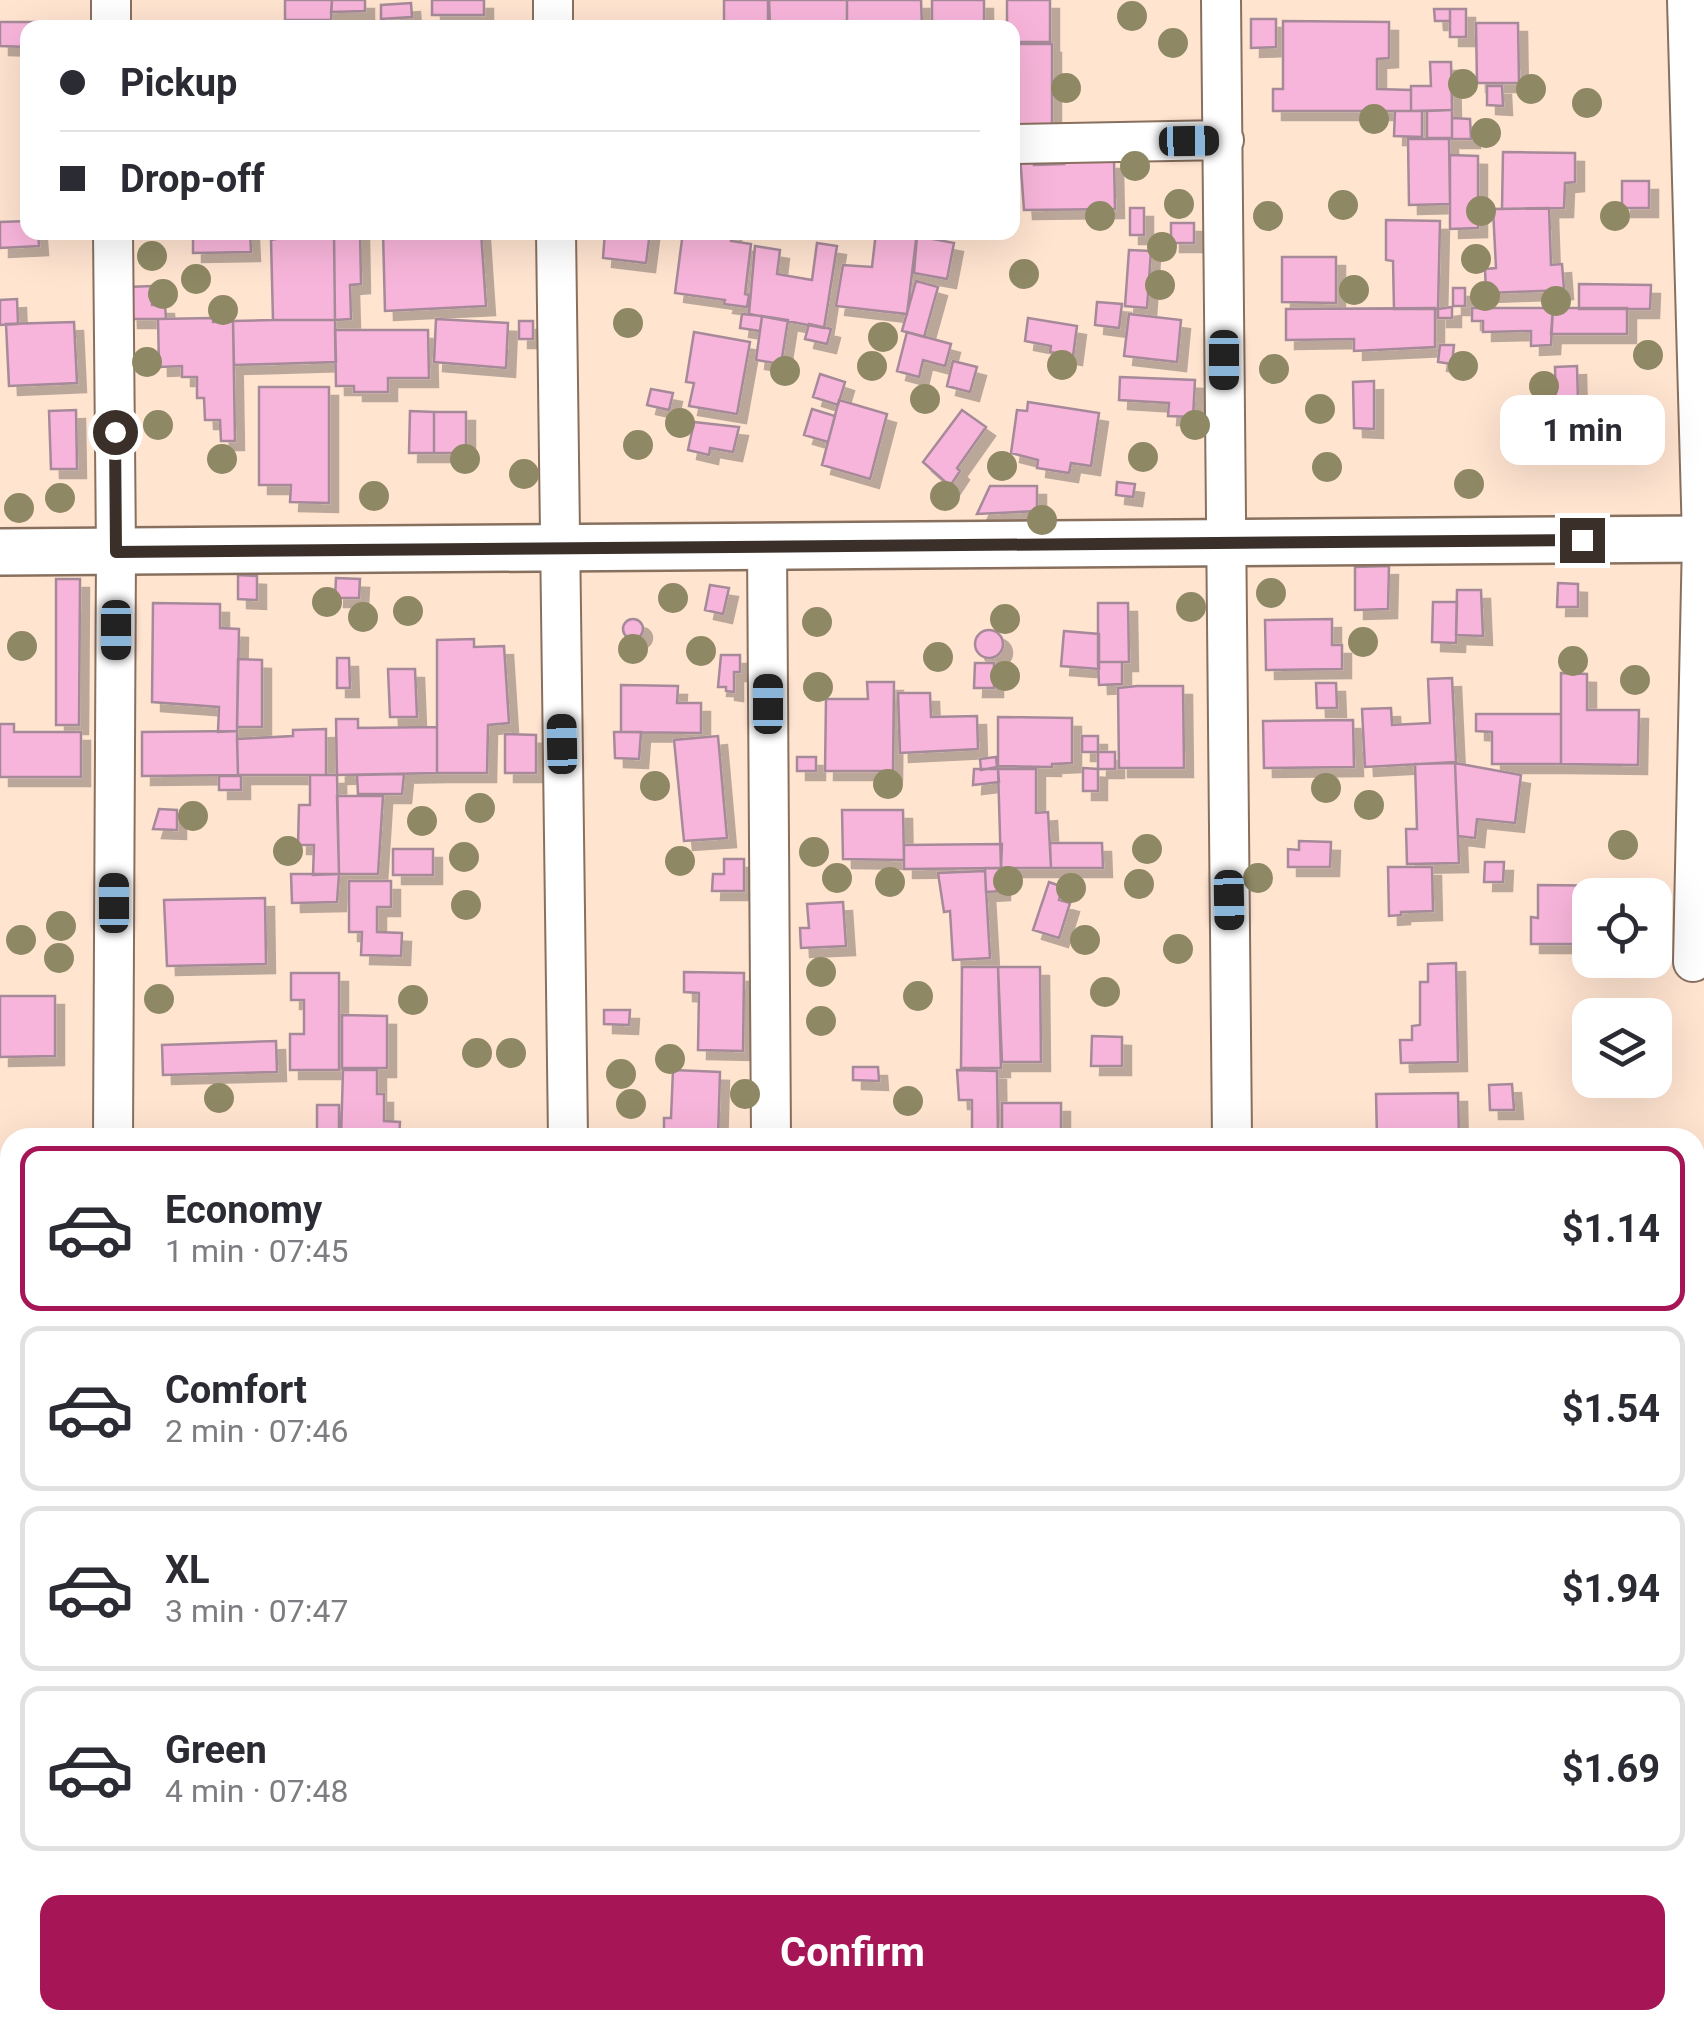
<!DOCTYPE html>
<html lang="en">
<head>
<meta charset="utf-8">
<style>
  :root { --surface:#fff; --page:#f2f2f3; --text:#2b2b33; --muted:#7c7c81; --line:#e1e1e2; --accent:#a61555 }
  body { margin:0; font-family:Roboto,sans-serif; background:var(--page); color:var(--text); height:100vh; display:flex; flex-direction:column; font-size:38px; white-space:nowrap }
  * { box-sizing:border-box; margin:0 }
  p { font-size:32px; color:var(--muted) }
  .icon { flex:none; width:55px; height:55px; fill:none; stroke:currentColor; stroke-width:2; stroke-linecap:round; stroke-linejoin:round }
  .map { position:relative; flex:1; overflow:hidden }
  .side { position:absolute; left:0px; top:1128px; width:1705px; height:902px; display:flex; flex-direction:column; background:var(--surface); border-radius:30px 30px 0 0; box-shadow:0 10px 40px #0002 }
  .side>* { flex:none }
  .top-card { position:absolute; left:20px; top:20px; width:1000px; height:220px; border-radius:20px; box-shadow:0 10px 40px #0002; display:grid; align-content:center; height:220px; padding:0 40px; background:var(--surface) }
  .fabs { position:absolute; left:1572px; top:878px; display:grid; gap:20px }
  .fabs a { display:grid; place-items:center; width:100px; height:100px; border-radius:20px; background:var(--surface); box-shadow:0 10px 40px #0002; font-size:50px }
  .end { position:absolute; width:45px; height:45px; margin:-22px; border:12px solid #3b3029; background:#fff; box-shadow:0 0 0 5px #fff }
  .from { border-radius:50% }
  .bubble { position:absolute; height:70px; border-radius:20px; background:var(--surface); box-shadow:0 10px 40px #0002; font-size:32px; font-weight:700; line-height:70px; text-align:center }
  .car { position:absolute; width:30px; height:60px; margin:-30px -15px; border-radius:12px; box-shadow:0 0 8px 2px #0007; background:linear-gradient(#222 24%,#8ab4d8 0 40%,#222 0 76%,#8ab4d8 0 86%,#222 0) }
  .top-card b { display:flex; align-items:center; gap:35px; height:95px; font-size:38px }
  .top-card b+b { border-top:2px solid var(--line) }
  .top-card i { width:25px; height:25px; background:var(--text) }
  ul { padding:18px 0 0; list-style:none }
  li { display:flex; align-items:center; gap:30px; height:165px; margin:0 20px 15px; padding:0 20px; border:5px solid var(--line); border-radius:20px }
  li div { flex:1 }
  li b { display:block; font-size:38px }
  li em { font-style:normal; font-weight:700 }
  li.current { border-color:var(--accent) }
  li>.icon { width:90px; height:90px; stroke-width:1.5 }
  .action { display:flex; gap:20px; margin-top:auto; padding:20px 40px }
  .action a { flex:1; height:115px; border-radius:20px; background:var(--accent); color:#fff; font-size:40px; font-weight:700; line-height:115px; text-align:center }
  .map>svg:first-child { display:block }
  .lines { fill:none; stroke-linecap:round; stroke-linejoin:round }
  .canal { stroke:#58b4c3; stroke-width:48 }
  .building { fill:#f8b5db; stroke:#a68a99; stroke-width:2.5; filter:url(#shadow) }
  .minor-casing { stroke:#88705f; stroke-width:42 }
  .tertiary-casing { stroke:#88705f; stroke-width:50 }
  .minor { stroke:#fff; stroke-width:38 }
  .tertiary { stroke:#fff; stroke-width:45 }
  .tree { fill:#8e8864 }
  .route { stroke:#3b3029; stroke-width:12 }
</style>
</head>
<body>
<div class="map">
<svg width="1704" height="2029" viewBox="0 0 1704 2029">
  <defs>
    <filter id="shadow"><feDropShadow dx="9" dy="9" stdDeviation="0" flood-color="#0004"/></filter>
  </defs>
  <rect width="100%" height="100%" fill="#ffe4d0"/>
  <g class="lines">
    <path class="canal" d="M1695,1579L1704,1604
      M1704,1625L1696,1689L1704,1703
      M1494,2029L1502,2020"/>
  </g>
  <path class="building" d="M285,0H332L331,20H285Z
    M332,0H365V11L331,12Z
    M432,0H484V15H432Z
    M724,0H768V28H724Z
    M769,0H847V28H830V24L770,25Z
    M847,0H921L922,28H847Z
    M932,0H984V28H932Z
    M1007,0H1050V42H1012V28H1007Z
    M411,3L412,17L381,19V5Z
    M1434,9H1450V21H1435Z
    M1450,9H1466V37H1450Z
    M1251,19H1276V47L1251,48Z
    M306,20H331V28H306Z
    M1283,21L1389,22V58L1377,59V89L1411,90V111H1273V89H1283Z
    M0,22H56V28H28V47L0,46Z
    M1476,23H1518L1519,83H1477Z
    M1012,44H1052V128L1012,127Z
    M1430,62H1451L1452,110L1411,111V86H1431Z
    M1487,86H1502L1503,106L1487,105Z
    M1452,110V138H1427V111Z
    M1395,111H1422V137L1394,136Z
    M1452,118L1470,119L1471,139H1452Z
    M1408,139H1449L1450,204L1409,205Z
    M1503,152L1575,153V182L1565,183L1564,208L1502,209Z
    M1020,155H1034V165L1064,164L1063,160H1114L1115,209L1024,210Z
    M1450,155L1478,156V228L1450,229Z
    M1622,181H1649V208H1622Z
    M1130,208H1144V235H1130Z
    M1549,208L1551,265L1562,264L1564,290L1486,293L1485,269L1496,268L1493,209Z
    M1386,220L1440,221L1438,309H1394L1393,261L1386,260Z
    M28,221V232H38L39,246L0,248V222Z
    M1171,223H1194V243H1171Z
    M193,232H250L251,252L193,253Z
    M276,232H305V237L334,236L335,320H273L271,240L276,239Z
    M334,232H360L361,284L350,285L351,319L335,320Z
    M383,232H481L486,306L385,311Z
    M605,232H650L646,263L603,258Z
    M683,232H732L731,241L751,244L745,294L749,295L747,307L724,304L725,300L675,293Z
    M876,232H917L907,314L836,306L843,265L872,267Z
    M917,236L954,243L947,279L914,273Z
    M817,243L837,246L824,328L749,314L755,246L780,250L777,274L812,280Z
    M1129,250L1151,251L1147,308L1125,306Z
    M1282,257H1336V303L1282,302Z
    M916,281L938,287L924,337L902,331Z
    M1579,284L1651,285L1650,309H1579Z
    M152,286V305H165L166,319H129L128,287Z
    M1453,288H1465V306H1453Z
    M17,299L18,324L0,325V300Z
    M1097,302L1122,304L1119,328L1095,325Z
    M1452,307V318H1438V309Z
    M1435,308V347L1354,351V339L1286,340V309Z
    M1472,308H1553L1551,345L1531,346V331L1483,332V321H1472Z
    M1553,308H1627V334H1551Z
    M742,314L762,316L760,331L740,328Z
    M1129,314L1181,320L1177,362L1124,356Z
    M762,316L788,320L781,364L756,360Z
    M213,318V322L233,321L235,441H221L220,420H205L204,398H197V377H182V366L159,367L158,319Z
    M1028,318L1077,326L1073,356L1050,352L1051,346L1025,341Z
    M436,319L508,323L506,368L434,362Z
    M273,320H335L336,362L234,365L233,321Z
    M519,321H533V339H519Z
    M74,322L77,383L9,386L6,324Z
    M809,324L831,329L827,344L805,339Z
    M335,330H428L429,378H388V392H354V386H336Z
    M694,332L750,342L737,414L689,406L694,383L686,382Z
    M907,332L951,344L945,366L923,360L919,377L897,371Z
    M1440,345H1454L1452,364L1438,362Z
    M953,361L977,367L970,392L947,386Z
    M1577,366L1578,401L1556,402L1555,367Z
    M820,374L845,382L838,405L813,397Z
    M1120,377L1195,380L1193,417L1168,416L1169,403L1119,400Z
    M1374,381V429L1354,428L1353,382Z
    M259,387H329V503L290,502L291,485H259Z
    M651,389L673,393L669,410L647,405Z
    M839,400L887,414L870,479L822,465Z
    M1028,402L1099,413L1091,466L1071,463L1069,473L1037,468L1038,460L1011,453L1017,410L1027,411Z
    M812,409L835,416L828,442L804,435Z
    M76,410L77,469H51L49,411Z
    M962,410L986,427L957,468L960,471L950,486L923,462Z
    M410,411L434,412V453H409Z
    M434,412H466V453H434Z
    M694,422L739,427L733,452L710,448L709,455L688,450Z
    M1117,482L1135,484L1133,497L1116,495Z
    M990,486H1037V511L977,514Z
    M1389,566L1388,609L1355,610V567Z
    M238,575L257,576V600L238,599Z
    M336,578L360,579L359,598H335Z
    M56,579H80L79,725H56Z
    M1558,583L1578,584V607H1557Z
    M710,585L729,588L723,614L705,610Z
    M1457,590H1481L1483,636L1456,635Z
    M1433,602H1457L1456,643L1432,642Z
    M153,603L220,604V628L239,629L237,731L218,732L219,707L152,702Z
    M1098,603H1128L1129,662H1098Z
    M623 629a10 10 0 1 1 20 0a10 10 0 1 1-20 0Z
    M1332,619V645H1342V669L1266,670L1265,620Z
    M975 644a14 14 0 1 1 28 0a14 14 0 1 1-28 0Z
    M1064,631L1099,634V669L1061,666Z
    M474,639V647L504,646L509,723L488,725L487,773H437V640Z
    M721,655H740V672H734V692L726,691V687H718Z
    M337,658H349L350,688H337Z
    M238,659L262,660V727H237Z
    M1098,662H1122V684L1099,685Z
    M975,663H994V688H974Z
    M388,669H415L417,717H390Z
    M1561,673L1587,674V710H1639L1638,765L1561,764Z
    M1452,678L1456,762L1365,767L1362,709L1391,708L1392,725L1430,723L1428,679Z
    M867,682H894L893,771H825L826,699H868Z
    M1316,683H1336L1337,708H1317Z
    M621,685L678,686L677,703H701V733L621,732Z
    M1137,686H1183L1184,768H1119L1118,688Z
    M898,693H930L931,717L977,716L978,749L900,753Z
    M1476,714H1561V764H1492V732L1476,731Z
    M998,717L1072,718V763L1052,764V767L998,766Z
    M336,719H358V728L437,727V773L337,775Z
    M1353,720L1354,767L1264,768L1263,721Z
    M0,724H14V732H81V777H0Z
    M326,729V775H238L237,739L293,736V730Z
    M237,731L238,775L142,776V732Z
    M614,732H641L639,759L615,758Z
    M505,734L536,735V773H505Z
    M718,736L727,838L684,841L674,740Z
    M1082,736H1098V752H1082Z
    M1098,752H1115V769H1098Z
    M797,757H816V771H797Z
    M996,757L997,767L981,770L980,759Z
    M1455,763L1521,775L1515,823L1477,819L1475,838L1458,836Z
    M1455,763L1459,863L1407,864L1406,829H1417L1415,764Z
    M1083,768L1098,769V791H1083Z
    M974,769H998L999,782L973,785Z
    M998,769H1036V813L1048,812L1051,868H1001Z
    M404,774L402,794H358L357,775Z
    M310,775H337L339,874L313,875L314,845H298L299,805H310Z
    M219,776H241V790H219Z
    M337,796H383L378,874H339Z
    M159,809L177,810V830L153,829Z
    M842,810H903L904,860L843,859Z
    M1299,841L1331,842L1330,867H1288V849L1299,850Z
    M1050,843H1102L1103,868H1051Z
    M1002,844L1001,868L904,869V845Z
    M393,849H433V875H393Z
    M724,859H744V891H712L713,874H724Z
    M1485,862H1504L1503,882H1484Z
    M1388,867H1432L1433,911L1401,912V915L1389,916Z
    M985,868H1001V891L986,892Z
    M985,871L990,958L953,960L950,911L944,912L938,873Z
    M291,874H339L337,902L292,903Z
    M349,881H391V907H377V932L402,933L401,956L361,955L362,932H349Z
    M1049,882L1063,887L1059,900L1070,903L1059,938L1033,930Z
    M1538,885L1622,886V895H1590V937H1585V944H1531V917L1538,918Z
    M265,898L266,964L167,966L164,900Z
    M843,902L846,946L801,948L800,928H809L807,904Z
    M1456,963L1458,1062L1401,1063L1400,1040H1412V1026L1420,1025V982H1428V964Z
    M962,967H998L1001,1068H961Z
    M998,967H1040L1041,1062H1002Z
    M684,972L744,973L743,1051L698,1050L699,993L684,992Z
    M291,973H339V1070H290V1034H304V1000H291Z
    M0,996H55V1056L0,1057Z
    M604,1010H630L629,1025L604,1024Z
    M342,1015L387,1016V1068H342Z
    M1092,1036L1122,1037V1066H1091Z
    M276,1041L277,1072L163,1075L162,1045Z
    M853,1067H878L879,1081L853,1080Z
    M343,1070H377V1094H384V1121L400,1122L399,1138H341Z
    M673,1070L720,1072L718,1138H664V1118H671Z
    M957,1070L997,1071L998,1138H972V1100H959Z
    M1512,1084L1514,1110H1490L1489,1085Z
    M1458,1093L1459,1138H1377L1376,1094Z
    M1002,1103H1061V1138H1002Z
    M317,1105H339V1138H317Z
    M0,1175H10V1218H0Z
    M0,1235H9V1274H0Z
    M0,1432L10,1433V1562H0Z
    M0,1592H10V1628H0Z
    M0,1668L10,1669V1732L0,1731Z
    M0,1825H10V1851H0Z
    M165,2020H253L254,2023L165,2024Z
    M289,2020H339V2029L289,2028Z
    M347,2020H365V2029H347Z
    M1018,2020H1088L1089,2029H1018Z
    M1116,2020H1186V2029H1117Z"/>
  <g class="lines">
    <g class="minor-casing">
      <path id="minor" d="M111,0V28
        M553,0V28
        M1221,0L1232,1138
        M1687,0L1702,539L1693,962
        M1012,144L1224,140
        M556,232L568,1138
        M767,546L771,1138
        M113,1138L116,551L113,232
        M1695,1399H1704
        M0,1412H10
        M579,2020V2029
        M777,2020V2029
        M107,2029V2020
        M1229,2029V2020"/>
    </g>
    <g class="tertiary-casing">
      <path id="tertiary" d="M0,552L1704,539"/>
    </g>
    <use href="#minor" class="minor"/>
    <use href="#tertiary" class="tertiary"/>
  </g>
  <g class="tree">
    <circle cx="1132" cy="16" r="15"/>
    <circle cx="1173" cy="43" r="15"/>
    <circle cx="1463" cy="84" r="15"/>
    <circle cx="1066" cy="88" r="15"/>
    <circle cx="1531" cy="89" r="15"/>
    <circle cx="1587" cy="103" r="15"/>
    <circle cx="1374" cy="119" r="15"/>
    <circle cx="1486" cy="133" r="15"/>
    <circle cx="1135" cy="166" r="15"/>
    <circle cx="1179" cy="204" r="15"/>
    <circle cx="1343" cy="205" r="15"/>
    <circle cx="1481" cy="211" r="15"/>
    <circle cx="1100" cy="216" r="15"/>
    <circle cx="1268" cy="216" r="15"/>
    <circle cx="1615" cy="216" r="15"/>
    <circle cx="1162" cy="247" r="15"/>
    <circle cx="152" cy="256" r="15"/>
    <circle cx="1476" cy="259" r="15"/>
    <circle cx="1024" cy="274" r="15"/>
    <circle cx="196" cy="279" r="15"/>
    <circle cx="1160" cy="285" r="15"/>
    <circle cx="1354" cy="290" r="15"/>
    <circle cx="163" cy="294" r="15"/>
    <circle cx="1485" cy="296" r="15"/>
    <circle cx="1556" cy="301" r="15"/>
    <circle cx="223" cy="310" r="15"/>
    <circle cx="628" cy="323" r="15"/>
    <circle cx="883" cy="337" r="15"/>
    <circle cx="1648" cy="355" r="15"/>
    <circle cx="147" cy="362" r="15"/>
    <circle cx="1062" cy="365" r="15"/>
    <circle cx="872" cy="366" r="15"/>
    <circle cx="1463" cy="366" r="15"/>
    <circle cx="1274" cy="369" r="15"/>
    <circle cx="785" cy="371" r="15"/>
    <circle cx="1544" cy="386" r="15"/>
    <circle cx="925" cy="399" r="15"/>
    <circle cx="1320" cy="409" r="15"/>
    <circle cx="680" cy="423" r="15"/>
    <circle cx="158" cy="425" r="15"/>
    <circle cx="1195" cy="425" r="15"/>
    <circle cx="638" cy="445" r="15"/>
    <circle cx="1143" cy="457" r="15"/>
    <circle cx="222" cy="459" r="15"/>
    <circle cx="465" cy="459" r="15"/>
    <circle cx="1002" cy="466" r="15"/>
    <circle cx="1327" cy="467" r="15"/>
    <circle cx="524" cy="474" r="15"/>
    <circle cx="1469" cy="484" r="15"/>
    <circle cx="374" cy="496" r="15"/>
    <circle cx="945" cy="496" r="15"/>
    <circle cx="60" cy="498" r="15"/>
    <circle cx="19" cy="508" r="15"/>
    <circle cx="1042" cy="520" r="15"/>
    <circle cx="1271" cy="593" r="15"/>
    <circle cx="673" cy="598" r="15"/>
    <circle cx="327" cy="602" r="15"/>
    <circle cx="1191" cy="607" r="15"/>
    <circle cx="408" cy="611" r="15"/>
    <circle cx="363" cy="617" r="15"/>
    <circle cx="1005" cy="619" r="15"/>
    <circle cx="817" cy="622" r="15"/>
    <circle cx="1363" cy="642" r="15"/>
    <circle cx="22" cy="646" r="15"/>
    <circle cx="633" cy="649" r="15"/>
    <circle cx="701" cy="651" r="15"/>
    <circle cx="938" cy="657" r="15"/>
    <circle cx="1573" cy="661" r="15"/>
    <circle cx="1005" cy="676" r="15"/>
    <circle cx="1635" cy="680" r="15"/>
    <circle cx="818" cy="687" r="15"/>
    <circle cx="888" cy="784" r="15"/>
    <circle cx="655" cy="786" r="15"/>
    <circle cx="1326" cy="788" r="15"/>
    <circle cx="1369" cy="805" r="15"/>
    <circle cx="480" cy="808" r="15"/>
    <circle cx="193" cy="816" r="15"/>
    <circle cx="422" cy="821" r="15"/>
    <circle cx="1623" cy="845" r="15"/>
    <circle cx="1147" cy="849" r="15"/>
    <circle cx="288" cy="851" r="15"/>
    <circle cx="814" cy="852" r="15"/>
    <circle cx="464" cy="857" r="15"/>
    <circle cx="680" cy="861" r="15"/>
    <circle cx="837" cy="878" r="15"/>
    <circle cx="1258" cy="878" r="15"/>
    <circle cx="1008" cy="881" r="15"/>
    <circle cx="890" cy="882" r="15"/>
    <circle cx="1139" cy="884" r="15"/>
    <circle cx="1071" cy="888" r="15"/>
    <circle cx="466" cy="905" r="15"/>
    <circle cx="61" cy="926" r="15"/>
    <circle cx="21" cy="940" r="15"/>
    <circle cx="1085" cy="940" r="15"/>
    <circle cx="1178" cy="949" r="15"/>
    <circle cx="59" cy="958" r="15"/>
    <circle cx="821" cy="972" r="15"/>
    <circle cx="1105" cy="992" r="15"/>
    <circle cx="918" cy="996" r="15"/>
    <circle cx="159" cy="999" r="15"/>
    <circle cx="413" cy="1000" r="15"/>
    <circle cx="821" cy="1021" r="15"/>
    <circle cx="477" cy="1053" r="15"/>
    <circle cx="511" cy="1053" r="15"/>
    <circle cx="670" cy="1059" r="15"/>
    <circle cx="621" cy="1074" r="15"/>
    <circle cx="745" cy="1094" r="15"/>
    <circle cx="219" cy="1098" r="15"/>
    <circle cx="908" cy="1101" r="15"/>
    <circle cx="631" cy="1104" r="15"/>
  </g>
  <g class="lines">
    <path class="route" d="M115,432L116,552L1582,540"/>
  </g>
</svg>
<div class="fabs">
<a><svg class="icon" aria-label="locate" viewBox="0 0 24 24"><circle cx="12" cy="12" r="6"/><path d="M12 2v4M12 18v4M2 12h4M18 12h4"/></svg></a>
<a><svg class="icon" aria-label="layers" viewBox="0 0 24 24"><path d="M12 4l9 5-9 5-9-5zM3 14l9 5 9-5"/></svg></a>
</div>
<i class="end from" style="left:115px;top:432px"></i>
<i class="end" style="left:1582px;top:540px"></i>
<div class="bubble" style="left:1500px;top:395px;width:165px">1 min</div>
<i class="car" style="left:1189px;top:141px;rotate:89deg"></i>
<i class="car" style="left:1224px;top:360px;rotate:180deg"></i>
<i class="car" style="left:116px;top:630px;rotate:180deg"></i>
<i class="car" style="left:768px;top:704px;rotate:0deg"></i>
<i class="car" style="left:562px;top:744px;rotate:359deg"></i>
<i class="car" style="left:1229px;top:900px;rotate:179deg"></i>
<i class="car" style="left:114px;top:903px;rotate:0deg"></i>
<div class="top-card">
<b><i class="from"></i>Pickup</b>
<b><i></i>Drop-off</b>
</div>
<section class="side">
<ul>
<li class="current"><svg class="icon" aria-label="car" viewBox="0 0 24 24"><path d="M5 17H2v-5l4-1 3-4h7l3 4 3 1v5h-3M9 17h6M6 11h13"/><circle cx="7" cy="17" r="2"/><circle cx="17" cy="17" r="2"/></svg><div><b>Economy</b><p>1 min · 07:45</p></div><em>$1.14</em></li>
<li><svg class="icon" aria-label="car" viewBox="0 0 24 24"><path d="M5 17H2v-5l4-1 3-4h7l3 4 3 1v5h-3M9 17h6M6 11h13"/><circle cx="7" cy="17" r="2"/><circle cx="17" cy="17" r="2"/></svg><div><b>Comfort</b><p>2 min · 07:46</p></div><em>$1.54</em></li>
<li><svg class="icon" aria-label="car" viewBox="0 0 24 24"><path d="M5 17H2v-5l4-1 3-4h7l3 4 3 1v5h-3M9 17h6M6 11h13"/><circle cx="7" cy="17" r="2"/><circle cx="17" cy="17" r="2"/></svg><div><b>XL</b><p>3 min · 07:47</p></div><em>$1.94</em></li>
<li><svg class="icon" aria-label="car" viewBox="0 0 24 24"><path d="M5 17H2v-5l4-1 3-4h7l3 4 3 1v5h-3M9 17h6M6 11h13"/><circle cx="7" cy="17" r="2"/><circle cx="17" cy="17" r="2"/></svg><div><b>Green</b><p>4 min · 07:48</p></div><em>$1.69</em></li>
</ul>
<div class="action"><a>Confirm</a></div>
</section>
</div>
</body>
</html>
